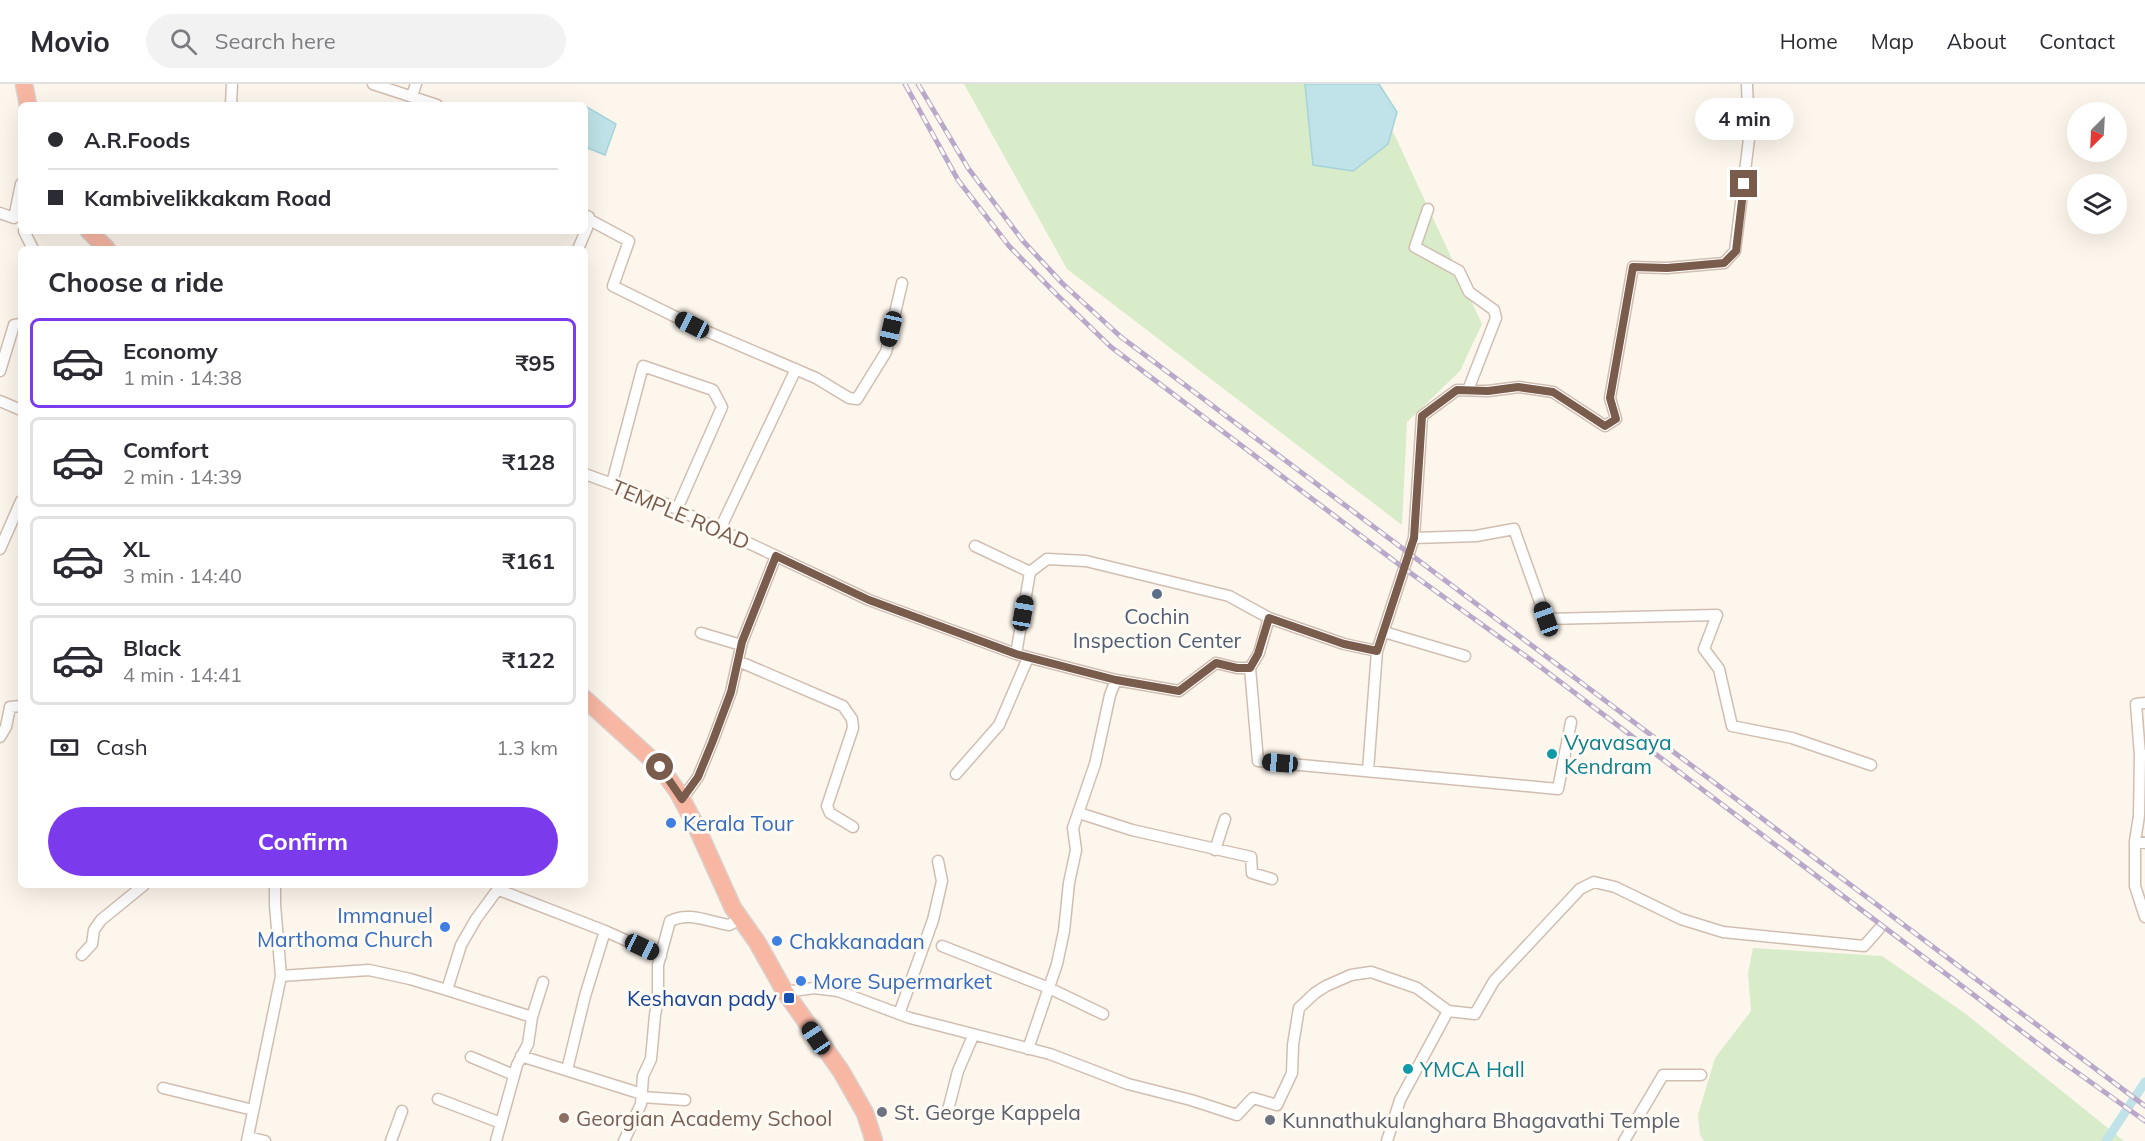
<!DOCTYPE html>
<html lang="en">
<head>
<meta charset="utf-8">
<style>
  :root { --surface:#fff; --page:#f2f2f3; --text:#2b2b33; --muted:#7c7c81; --line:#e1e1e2; --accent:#7c3aed }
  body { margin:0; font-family:Mulish,sans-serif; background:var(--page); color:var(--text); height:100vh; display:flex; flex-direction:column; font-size:22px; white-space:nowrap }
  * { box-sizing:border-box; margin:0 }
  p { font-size:20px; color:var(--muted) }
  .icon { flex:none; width:33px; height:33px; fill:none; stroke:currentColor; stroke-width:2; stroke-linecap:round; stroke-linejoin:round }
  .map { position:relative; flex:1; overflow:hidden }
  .details { position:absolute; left:18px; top:162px; width:570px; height:642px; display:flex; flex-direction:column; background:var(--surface); border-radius:9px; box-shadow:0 6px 24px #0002 }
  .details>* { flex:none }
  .hud { position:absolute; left:18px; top:18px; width:570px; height:132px; border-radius:9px; box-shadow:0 6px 24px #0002; display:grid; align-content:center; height:132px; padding:0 30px; background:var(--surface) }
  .needle { width:39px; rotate:204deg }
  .tools { position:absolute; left:2067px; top:18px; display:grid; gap:12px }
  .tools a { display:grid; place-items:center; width:60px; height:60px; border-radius:50%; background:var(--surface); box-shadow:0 6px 24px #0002; font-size:30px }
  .end { position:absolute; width:27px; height:27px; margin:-14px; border:8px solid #7a5c4d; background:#fff; box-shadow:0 0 0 3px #fff }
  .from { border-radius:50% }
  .bubble { position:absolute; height:42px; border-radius:21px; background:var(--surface); box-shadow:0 6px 24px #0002; font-size:20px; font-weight:700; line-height:42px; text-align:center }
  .car { position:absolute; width:18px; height:36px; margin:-18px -9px; border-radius:8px; box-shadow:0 0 4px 2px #0007; background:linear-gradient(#222 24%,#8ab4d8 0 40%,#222 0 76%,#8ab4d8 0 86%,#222 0) }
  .hud b { display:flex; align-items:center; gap:21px; height:57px; font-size:22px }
  .hud b+b { border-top:2px solid var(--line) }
  .hud i { width:15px; height:15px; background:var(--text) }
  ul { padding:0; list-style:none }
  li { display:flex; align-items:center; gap:18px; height:90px; margin:0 12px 9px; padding:0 18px; border:3px solid var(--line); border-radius:9px }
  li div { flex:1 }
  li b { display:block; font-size:22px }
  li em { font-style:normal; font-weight:700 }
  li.selected { border-color:var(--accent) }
  li>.icon { width:54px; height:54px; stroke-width:1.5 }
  h2 { padding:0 30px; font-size:27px; line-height:72px }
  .pay { display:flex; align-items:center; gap:15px; height:66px; padding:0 30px; font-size:22px }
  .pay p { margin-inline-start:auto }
  .cta { display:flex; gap:12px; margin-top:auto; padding:12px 30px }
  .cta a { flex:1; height:69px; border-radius:36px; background:var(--accent); color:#fff; font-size:24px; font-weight:700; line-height:69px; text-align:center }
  header { display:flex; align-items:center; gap:36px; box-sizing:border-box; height:84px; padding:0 30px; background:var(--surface); border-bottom:2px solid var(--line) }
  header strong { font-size:28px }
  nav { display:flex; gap:33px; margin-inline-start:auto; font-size:21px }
  .search { width:420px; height:54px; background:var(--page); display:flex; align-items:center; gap:15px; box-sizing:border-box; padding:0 21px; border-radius:33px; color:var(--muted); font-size:22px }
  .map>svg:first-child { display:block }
  .green { fill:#d8ecc9 }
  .water { fill:#bfe3e8; stroke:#a5d3da; stroke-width:1.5 }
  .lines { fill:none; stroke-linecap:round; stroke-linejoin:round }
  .canal { stroke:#bfe3e8; stroke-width:9 }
  .minor-casing { stroke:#d1beb0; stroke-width:13 }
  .highway-casing { stroke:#dad1cd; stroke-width:19 }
  .minor { stroke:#fff; stroke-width:10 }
  .highway { stroke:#f7b7a3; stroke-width:16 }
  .rail-casing { stroke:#b9a8c9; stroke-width:5 }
  .rail { stroke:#fffaf3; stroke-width:3; stroke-dasharray:9; stroke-linecap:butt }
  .route { stroke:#7a5c4d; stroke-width:8 }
  .service-dot { fill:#5c6f8a; stroke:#fffaf3; stroke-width:2 }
  .culture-dot { fill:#0f9aa8; stroke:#fffaf3; stroke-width:2 }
  .shop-dot { fill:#3f7fe0; stroke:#fffaf3; stroke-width:2 }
  .transit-dot { fill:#1a4fb4; stroke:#fffaf3; stroke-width:2 }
  .worship-dot { fill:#6b7280; stroke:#fffaf3; stroke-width:2 }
  .education-dot { fill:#8d6e63; stroke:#fffaf3; stroke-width:2 }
  .labels { text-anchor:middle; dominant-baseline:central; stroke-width:6; stroke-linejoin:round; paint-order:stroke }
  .street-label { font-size:21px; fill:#7a5c4d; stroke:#fffaf3 }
  .service-label { font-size:21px; fill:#4e5e75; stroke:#fffaf3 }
  .culture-label { font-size:21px; fill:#0d838f; stroke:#fffaf3; text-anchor:start }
  .shop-label { font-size:21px; fill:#366cbe; stroke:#fffaf3; text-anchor:start }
  .transit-label { font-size:21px; fill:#164399; stroke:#fffaf3; text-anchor:end }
  .worship-label { font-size:21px; fill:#5b616d; stroke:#fffaf3; text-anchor:start }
  .education-label { font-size:21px; fill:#785e54; stroke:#fffaf3; text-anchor:start }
</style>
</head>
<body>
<header>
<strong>Movio</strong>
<div class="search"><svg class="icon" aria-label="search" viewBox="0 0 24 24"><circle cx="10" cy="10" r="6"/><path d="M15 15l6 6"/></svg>Search here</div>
<nav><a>Home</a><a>Map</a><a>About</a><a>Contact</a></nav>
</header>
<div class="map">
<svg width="2145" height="1057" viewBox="0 0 2145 1057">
  <rect width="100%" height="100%" fill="#fdf6ec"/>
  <path class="green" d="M964,0H1371L1482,240L1460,287L1407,338L1402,441L1067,185Z
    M1753,864L1882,872L1966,930L2124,1057H1704L1700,1051L1698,1031L1715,974L1751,927L1748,889Z"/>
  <path class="water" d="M1305,0H1379L1397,28L1388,60L1353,87L1313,81Z
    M585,22L616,40L605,71L585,63Z"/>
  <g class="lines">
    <path class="canal" d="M2106,1057L2145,998"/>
    <g class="minor-casing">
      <path id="minor" d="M373,0L437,21
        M412,12L416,0
        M231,21L232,0
        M1428,125L1415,163L1459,187L1469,208L1494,226L1496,234L1468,306
        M0,129L14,134L21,100
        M588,135L629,157L613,202L692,241L816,294L849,314L857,315L886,268L902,199
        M24,147L33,165
        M578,165L587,144L589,133L585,131
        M0,287L14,241L21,240
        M0,317L21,326
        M585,390L664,419L869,516L1016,570L1116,596
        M612,399L643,282L713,306L722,323L677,425
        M720,445L796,285
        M1414,454L1476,452L1514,445L1546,535L1717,531L1704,565L1719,585L1732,642L1792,654L1871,681
        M975,462L1030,488
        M0,465L21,417
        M1384,548L1465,572
        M701,549L741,561
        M1016,570L1030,488L1047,475L1086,477L1229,512L1269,534L1344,560L1377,567L1414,454L1422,332L1457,306L1488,307L1519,303L1553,308L1605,342L1616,335L1610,314L1633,183L1667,184L1724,179L1735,167L1749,55L1747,0
        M738,577L843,622L852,635L853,644L827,722L830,729L853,743
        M1250,584L1258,677L1558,705L1571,638
        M0,653L6,643L10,623L21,622
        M2140,671L2136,620L2145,619
        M1368,687L1377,567
        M956,690L999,641L1028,574
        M682,715L698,693L712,659L731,608L742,558L776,472
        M1079,729L1132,746L1251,773L1252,789L1272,795
        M2135,757L2139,732L2140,671H2145
        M2145,759L2135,757V802L2145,833
        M1215,766L1225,735
        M275,801V821L281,892
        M499,806L605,847
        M942,862L1049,904L1103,930
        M82,871L92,860L94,846L101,836L144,801
        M447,906L532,933L528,960L517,981L496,1057
        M785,908L814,904L838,907L910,934L1050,970L1128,1000L1191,1016L1237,1031L1253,1014L1277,1021L1292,989L1293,961L1299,924L1315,909L1326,902L1351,891L1371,888L1417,904L1448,927
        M899,930L933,836L942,797L938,777
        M532,933L543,898
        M1028,965L1057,880L1064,847L1069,799L1076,766L1073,744L1095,680L1110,611L1116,596L1179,607L1216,579L1237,584H1250L1259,569L1269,534
        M521,972L642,1010
        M471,973L514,991
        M567,986L585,912L605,847L661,872
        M163,1004L253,1026
        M642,1013L685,1016
        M438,1015L501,1039
        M948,1026L958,987L973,952
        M248,1053L265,1057
        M247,1057L281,892L369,886L410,895L447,906L461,861L476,835L501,801
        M391,1057L402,1027
        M624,1057L641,1020L643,992L651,975L655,931L658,915V881L670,837C689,827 709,838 729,841L740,835
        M1387,1057L1400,1016L1448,927L1475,930L1494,897L1580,805L1594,798L1615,803L1681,835L1723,848L1864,862L1879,845
        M1624,1057L1663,991H1701"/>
    </g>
    <g class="highway-casing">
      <path id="highway" d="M24,0L28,21
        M89,147L107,165
        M585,615L660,683L678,708L696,742L733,824L757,858L785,908L841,987L865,1029L874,1057"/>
    </g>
    <use href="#minor" class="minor"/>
    <use href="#highway" class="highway"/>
    <g class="rail-casing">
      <path id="rail" d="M905,0L958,96L1009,162L1056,210L1111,263L1405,485L1534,578L2057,974L2145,1037
        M918,0L968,84L1023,157L1063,200L1121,253L2145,1022"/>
    </g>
    <use href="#rail" class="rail"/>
  </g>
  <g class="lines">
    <path class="route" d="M660,683L682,715L698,693L712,659L731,608L742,558L776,472L869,516L1016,570L1116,596L1179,607L1216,579L1237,584H1250L1258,570L1269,534L1344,560L1377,567L1414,454L1422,332L1457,306L1488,307L1518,303L1553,308L1605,342L1616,335L1610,314L1633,183L1667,184L1724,179L1736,167L1744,100"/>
  </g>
  <circle class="service-dot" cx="1157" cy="510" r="6"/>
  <g class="culture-dot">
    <circle cx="1552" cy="670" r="6"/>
    <circle cx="1408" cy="985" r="6"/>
  </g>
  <g class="shop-dot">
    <circle cx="671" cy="739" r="6"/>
    <circle cx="445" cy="843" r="6"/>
    <circle cx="777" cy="857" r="6"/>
    <circle cx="801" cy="897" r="6"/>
  </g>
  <rect class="transit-dot" x="783" y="908" width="12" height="12" rx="3"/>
  <g class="worship-dot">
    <circle cx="882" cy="1028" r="6"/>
    <circle cx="1270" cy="1036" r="6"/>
  </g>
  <circle class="education-dot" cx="564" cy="1034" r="6"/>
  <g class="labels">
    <g class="street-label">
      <text transform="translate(681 430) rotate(23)">TEMPLE ROAD</text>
    </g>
    <g class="service-label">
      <text x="1157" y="532">Cochin<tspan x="1157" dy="24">Inspection Center</tspan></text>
    </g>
    <g class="culture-label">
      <text x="1564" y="658">Vyavasaya<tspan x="1564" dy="24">Kendram</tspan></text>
      <text x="1420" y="985">YMCA Hall</text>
    </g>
    <g class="shop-label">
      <text x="683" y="739">Kerala Tour</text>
      <text x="433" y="831" text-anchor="end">Immanuel<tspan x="433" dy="24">Marthoma Church</tspan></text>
      <text x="789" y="857">Chakkanadan</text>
      <text x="813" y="897">More Supermarket</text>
    </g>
    <g class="transit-label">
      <text x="777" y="914">Keshavan pady</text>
    </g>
    <g class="worship-label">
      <text x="894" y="1028">St. George Kappela</text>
      <text x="1282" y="1036">Kunnathukulanghara Bhagavathi Temple</text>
    </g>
    <g class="education-label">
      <text x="576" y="1034">Georgian Academy School</text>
    </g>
  </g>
</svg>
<div class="tools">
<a><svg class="needle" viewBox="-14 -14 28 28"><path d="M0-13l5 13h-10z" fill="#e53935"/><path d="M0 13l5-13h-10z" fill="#7c7c81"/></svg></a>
<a><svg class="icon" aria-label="layers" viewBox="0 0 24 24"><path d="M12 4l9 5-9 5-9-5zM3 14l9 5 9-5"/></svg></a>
</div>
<i class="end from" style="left:660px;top:683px"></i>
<i class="end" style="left:1744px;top:100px"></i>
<div class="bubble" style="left:1695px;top:14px;width:99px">4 min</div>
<i class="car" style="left:692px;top:241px;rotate:297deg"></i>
<i class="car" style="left:891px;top:245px;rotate:193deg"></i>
<i class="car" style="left:1023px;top:529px;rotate:10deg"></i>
<i class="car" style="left:1546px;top:535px;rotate:340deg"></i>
<i class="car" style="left:1280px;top:679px;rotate:275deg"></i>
<i class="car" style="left:642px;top:863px;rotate:115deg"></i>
<i class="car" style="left:816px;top:954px;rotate:326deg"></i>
<div class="hud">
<b><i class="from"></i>A.R.Foods</b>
<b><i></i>Kambivelikkakam Road</b>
</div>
<section class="details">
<h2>Choose a ride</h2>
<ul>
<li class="selected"><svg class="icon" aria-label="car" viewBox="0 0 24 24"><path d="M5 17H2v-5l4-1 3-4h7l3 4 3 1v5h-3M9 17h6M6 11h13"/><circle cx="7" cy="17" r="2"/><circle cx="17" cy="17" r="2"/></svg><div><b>Economy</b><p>1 min · 14:38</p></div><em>₹95</em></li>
<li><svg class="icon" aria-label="car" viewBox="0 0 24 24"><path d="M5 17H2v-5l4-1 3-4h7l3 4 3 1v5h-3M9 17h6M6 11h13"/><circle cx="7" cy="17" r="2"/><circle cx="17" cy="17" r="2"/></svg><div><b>Comfort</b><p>2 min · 14:39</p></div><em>₹128</em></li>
<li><svg class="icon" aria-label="car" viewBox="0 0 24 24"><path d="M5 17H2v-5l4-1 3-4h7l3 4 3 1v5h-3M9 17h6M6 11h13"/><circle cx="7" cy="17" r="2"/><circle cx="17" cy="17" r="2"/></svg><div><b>XL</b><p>3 min · 14:40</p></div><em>₹161</em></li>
<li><svg class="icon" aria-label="car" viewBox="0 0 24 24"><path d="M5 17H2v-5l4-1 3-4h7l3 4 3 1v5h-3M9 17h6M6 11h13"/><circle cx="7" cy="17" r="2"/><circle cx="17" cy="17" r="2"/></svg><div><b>Black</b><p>4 min · 14:41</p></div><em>₹122</em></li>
</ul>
<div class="pay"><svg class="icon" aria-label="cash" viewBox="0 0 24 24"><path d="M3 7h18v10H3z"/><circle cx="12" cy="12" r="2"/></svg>Cash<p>1.3 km</p></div>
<div class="cta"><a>Confirm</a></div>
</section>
</div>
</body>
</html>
